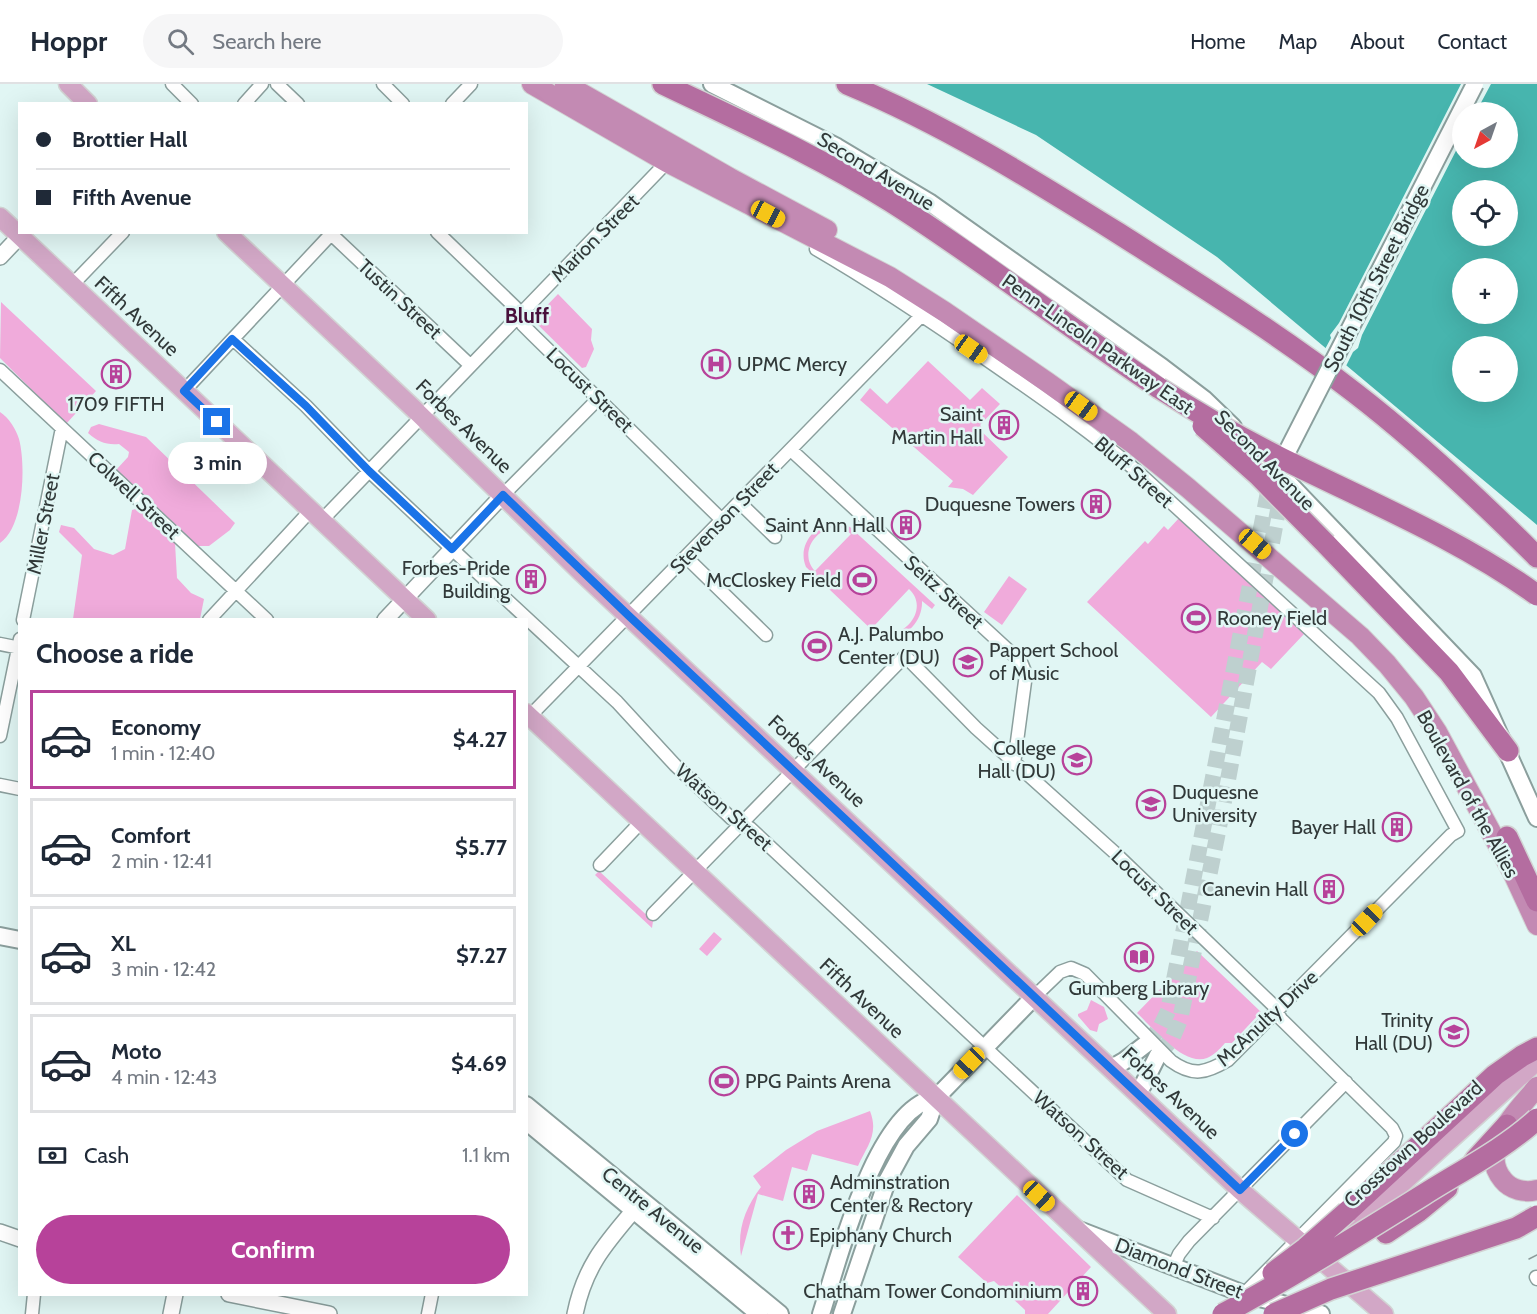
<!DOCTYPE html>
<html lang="en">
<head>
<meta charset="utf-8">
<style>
  :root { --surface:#fff; --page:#f6f6f7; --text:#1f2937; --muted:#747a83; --line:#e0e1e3; --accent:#b7429a }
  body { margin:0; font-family:Cabin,sans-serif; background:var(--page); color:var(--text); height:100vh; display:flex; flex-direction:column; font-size:22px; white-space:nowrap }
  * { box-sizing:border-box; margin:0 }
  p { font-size:20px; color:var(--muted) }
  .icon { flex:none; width:33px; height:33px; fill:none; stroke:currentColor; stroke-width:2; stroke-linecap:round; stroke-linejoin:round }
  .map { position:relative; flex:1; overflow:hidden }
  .details { position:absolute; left:18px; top:534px; width:510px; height:678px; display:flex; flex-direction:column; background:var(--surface); border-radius:0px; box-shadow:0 6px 24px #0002 }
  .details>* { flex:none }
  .guide { position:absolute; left:18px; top:18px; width:510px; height:132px; border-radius:0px; box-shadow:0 6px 24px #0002; display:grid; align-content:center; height:132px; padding:0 18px; background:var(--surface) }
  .needle { width:39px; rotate:220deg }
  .buttons { position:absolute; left:1452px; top:18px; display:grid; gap:12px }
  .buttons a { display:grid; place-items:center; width:66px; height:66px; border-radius:50%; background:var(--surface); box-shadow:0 6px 24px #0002; font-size:30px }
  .end { position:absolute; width:27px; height:27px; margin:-14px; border:8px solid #1a73e8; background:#fff; box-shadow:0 0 0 3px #fff }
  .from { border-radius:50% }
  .bubble { position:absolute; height:42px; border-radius:21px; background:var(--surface); box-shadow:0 6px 24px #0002; font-size:20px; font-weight:700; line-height:42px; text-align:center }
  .car { position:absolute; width:18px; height:36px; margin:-18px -9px; border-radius:8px; box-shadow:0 0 4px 2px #0007; background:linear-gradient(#f5c518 24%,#345 0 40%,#f5c518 0 76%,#345 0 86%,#f5c518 0) }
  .guide b { display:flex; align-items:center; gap:21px; height:57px; font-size:22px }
  .guide b+b { border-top:2px solid var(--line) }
  .guide i { width:15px; height:15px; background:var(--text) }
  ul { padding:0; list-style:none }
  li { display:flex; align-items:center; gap:18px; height:99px; margin:0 12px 9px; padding:0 6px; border:3px solid var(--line); border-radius:0px }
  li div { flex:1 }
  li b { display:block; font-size:22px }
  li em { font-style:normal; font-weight:700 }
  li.active { border-color:var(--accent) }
  li>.icon { width:54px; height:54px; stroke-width:1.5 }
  h2 { padding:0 18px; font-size:27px; line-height:72px }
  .pay { display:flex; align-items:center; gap:15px; height:66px; padding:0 18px; font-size:22px }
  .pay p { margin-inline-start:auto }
  .button { display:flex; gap:12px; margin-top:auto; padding:12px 18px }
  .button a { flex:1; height:69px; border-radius:36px; background:var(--accent); color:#fff; font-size:24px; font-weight:700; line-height:69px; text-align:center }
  header { display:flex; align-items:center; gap:36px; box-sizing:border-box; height:84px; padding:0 30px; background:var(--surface); border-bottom:2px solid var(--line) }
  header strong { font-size:28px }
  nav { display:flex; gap:33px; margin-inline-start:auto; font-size:21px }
  .search { width:420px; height:54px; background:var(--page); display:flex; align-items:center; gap:15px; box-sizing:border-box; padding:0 21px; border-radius:33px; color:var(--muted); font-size:22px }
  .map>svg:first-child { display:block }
  .green { fill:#f0abdb; fill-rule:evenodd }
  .water { fill:#47b5ae; fill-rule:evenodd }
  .pier { fill:#e1f6f4 }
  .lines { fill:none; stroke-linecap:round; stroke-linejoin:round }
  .secondary-tunnel { stroke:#bed0cf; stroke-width:16; stroke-dasharray:16 8; stroke-linecap:butt }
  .minor-casing { stroke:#8b9f9d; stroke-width:15 }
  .tertiary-casing { stroke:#8b9f9d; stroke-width:18 }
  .secondary-casing { stroke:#8b9f9d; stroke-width:20 }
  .primary-casing { stroke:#d2d3d3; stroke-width:21 }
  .trunk-casing { stroke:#d2d3d3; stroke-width:22 }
  .motorway-casing { stroke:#d2d3d3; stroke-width:24 }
  .minor { stroke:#fff; stroke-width:12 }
  .tertiary { stroke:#fff; stroke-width:15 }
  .secondary { stroke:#fff; stroke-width:16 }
  .primary { stroke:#d2a7c6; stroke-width:18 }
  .trunk { stroke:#c38ab3; stroke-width:20 }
  .motorway { stroke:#b46da0; stroke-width:21 }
  .tram { stroke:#8c9b9a; stroke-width:1.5 }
  .secondary-bridge-casing { stroke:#8b9f9d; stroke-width:20; stroke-linecap:butt }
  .motorway-bridge-casing { stroke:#d2d3d3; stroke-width:24; stroke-linecap:butt }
  .secondary-bridge { stroke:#fff; stroke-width:16 }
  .motorway-bridge { stroke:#b46da0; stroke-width:21 }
  .route { stroke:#1a73e8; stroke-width:8 }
  .labels { text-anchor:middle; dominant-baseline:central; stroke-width:5; stroke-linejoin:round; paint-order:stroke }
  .street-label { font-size:20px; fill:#313939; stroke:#e1f6f4 }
  .poi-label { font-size:20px; fill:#313939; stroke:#e1f6f4; text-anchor:end }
  .neighbourhood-label { font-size:21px; font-weight:bold; fill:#48103b; stroke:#e1f6f4 }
</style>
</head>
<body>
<header>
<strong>Hoppr</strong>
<div class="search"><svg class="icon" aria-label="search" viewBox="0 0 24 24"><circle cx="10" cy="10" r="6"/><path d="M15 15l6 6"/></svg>Search here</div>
<nav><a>Home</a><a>Map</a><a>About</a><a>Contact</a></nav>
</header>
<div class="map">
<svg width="1537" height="1230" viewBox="0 0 1537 1230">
  <rect width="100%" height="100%" fill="#e1f6f4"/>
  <path class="green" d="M558,210L592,245L591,256L594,265L586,283L582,284L533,236Z
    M1,218L96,307L66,340L0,274Z
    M928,277L970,316L982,304L1000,320L980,341L982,344L980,346L1008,373L973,411L963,405L948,403L953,397L860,316L870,304L887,320Z
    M0,328C9,334 16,345 19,355C26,381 24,443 0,459Z
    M99,340L146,353L235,439L230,446L209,462H197L116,386L128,373L129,368L119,360C106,361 98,358 88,349L91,343Z
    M139,424L175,459L177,494L191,509L204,515L200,535H73L82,471L59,448L61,441L74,444L94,465L113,471L125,465L132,426Z
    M1179,434L1304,550L1271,585L1262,578L1211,633L1087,518L1145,457L1148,460L1164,442L1168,446Z
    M836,438L850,443L935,521L932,525L922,517C923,541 898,563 875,549L806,483C797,462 814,440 836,438ZM836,443L844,445L851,450L815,487C799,470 814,445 836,443ZM909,505C933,527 896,565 874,542Z
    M1009,492L1027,505L1002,541L984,528Z
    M599,787L653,837L652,844L595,791Z
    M714,848L722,855L707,872L699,865Z
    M1197,867L1261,928L1232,959H1225C1220,965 1214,971 1207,974C1184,983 1152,943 1137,929Z
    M1091,916L1104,923L1108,935L1099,940L1097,948L1090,946L1078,932V930L1087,926Z
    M870,1027C879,1050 867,1062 858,1082L812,1070L807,1087L792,1083L783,1117L758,1110L741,1172C737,1146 745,1124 761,1103L753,1092L786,1066L817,1047Z
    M1017,1111L1091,1183L1048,1230H1025V1226L994,1197L987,1199L958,1173Z"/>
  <path class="water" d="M927,0H1537V441L1217,173L1036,51ZM1462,28H1508V74H1462ZM1462,106H1508V152H1462ZM1462,184H1508V230H1462ZM1462,262H1508V308H1462Z"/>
  <path class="pier" d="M1461,0H1491L1476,28H1462V55L1362,251L1358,264L1353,268L1345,284L1324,267L1331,254L1330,251L1339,239Z"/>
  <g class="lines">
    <path class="secondary-tunnel" d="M1146,960L1160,944L1168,927L1268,408
      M1158,971L1172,955L1180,936L1222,728L1279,421"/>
    <g class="minor-casing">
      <path id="minor" d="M172,0L192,20
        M277,0L298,20
        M383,0L403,20
        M244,20L262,0
        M452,20L471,0
        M329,148L470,281
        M437,148L515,223L523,241L532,250L722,436
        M816,165C878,201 937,241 996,282C1045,316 1094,350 1139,389L1379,609L1397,634L1458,747L1451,751L1228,976C1206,989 1193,993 1171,977L1085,890L1071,884L1060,888L1035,912
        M72,201L123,148
        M233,255L306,322L369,387L452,465L617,618L675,681L731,734L750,744L1127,1096L1213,1134
        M0,286L267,536
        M184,307L333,148
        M791,366L1021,578L1026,590L1014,680
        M503,411L598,315
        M739,418L775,453
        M322,436L667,78L671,80
        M686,473L766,551
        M23,536L62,344
        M209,536L311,426
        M0,560L20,564
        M526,636L922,231
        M0,652L20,555
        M0,701L20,705
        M600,781L641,738
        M653,830L905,572L976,644L1114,768L1273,921L1281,935L1392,1044L1396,1052L1394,1058L1244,1210
        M1174,1181L1179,1170L1189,1157L1346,998
        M1536,1193L1537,1195
        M32,1230L34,1210
        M428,1230L432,1210"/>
    </g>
    <g class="tertiary-casing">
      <path id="tertiary" d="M0,173L20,152
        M385,536L503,411
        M0,1148L20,1155
        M229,1210L329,1230
        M171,1230L175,1210
        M575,1230C585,1180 608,1157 640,1119"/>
    </g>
    <g class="secondary-casing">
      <path id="secondary" d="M712,0L837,63L929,118L1162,283L1204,315L1233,343
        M1256,365L1473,592L1537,734
        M0,852L20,856
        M1112,984L1124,977L1146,960
        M1137,1008L1143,1001L1158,971
        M936,1014L1035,912
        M526,1021L780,1230
        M526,1037L759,1230
        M1079,1146L1244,1210L1321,1230
        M821,1230C838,1178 876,1023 936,1014
        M842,1230L887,1097L906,1062L929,1035L936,1014"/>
    </g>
    <g class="primary-casing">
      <path id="primary" d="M68,0L88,20
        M0,133L427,536
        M226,148L414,325L581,488L1240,1106L1384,1230
        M526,629L1167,1230
        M1343,1156L1356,1141L1537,977"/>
    </g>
    <g class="trunk-casing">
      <path id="trunk" d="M532,0L667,78L890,193L945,228L1047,298L1131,358L1188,404L1360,552L1387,580L1414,613L1437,648L1512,787L1537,841
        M565,0L730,94L827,146
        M1537,1003C1519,1026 1476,1064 1503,1096C1511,1106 1525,1109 1537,1106"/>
    </g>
    <g class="motorway-casing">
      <path id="motorway" d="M663,0C740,37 818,72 890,117C982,175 1068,244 1159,304
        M847,0C943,40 1030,94 1118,149C1198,200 1279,250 1355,309C1420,359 1479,415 1537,473
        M1326,460L1449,588L1508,667
        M1507,753L1537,817
        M1475,1076L1507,1041
        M1347,1128L1495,991L1522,972L1537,964
        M1386,1149L1419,1127L1447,1104"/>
    </g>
    <use href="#minor" class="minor"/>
    <use href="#tertiary" class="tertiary"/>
    <use href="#secondary" class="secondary"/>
    <use href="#primary" class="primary"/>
    <use href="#trunk" class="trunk"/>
    <use href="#motorway" class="motorway"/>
    <path class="tram" d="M1529,1175L1537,1171"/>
    <g class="secondary-bridge-casing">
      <path id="secondary-bridge" d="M1288,366L1475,0"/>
    </g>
    <g class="motorway-bridge-casing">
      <path id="motorway-bridge" d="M1159,304C1204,333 1251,360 1299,383C1381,423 1463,458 1537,511
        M1203,342L1258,391L1326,460
        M1273,1189L1306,1164L1347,1128
        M1223,1230C1292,1193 1357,1152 1423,1111C1461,1087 1504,1065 1537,1035
        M1274,1230L1331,1205L1516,1144L1537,1132"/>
    </g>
    <use href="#secondary-bridge" class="secondary-bridge"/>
    <use href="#motorway-bridge" class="motorway-bridge"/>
  </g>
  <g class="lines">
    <path class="route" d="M217,338L184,307L232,255L306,322L369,387L452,465L503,411L629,532L1240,1106L1295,1050"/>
  </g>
  <defs>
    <g id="hospital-ring" transform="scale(1.5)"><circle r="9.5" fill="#e1f6f4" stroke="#b7429a" stroke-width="1.5"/><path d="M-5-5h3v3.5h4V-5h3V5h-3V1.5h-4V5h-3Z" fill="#b7429a"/></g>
    <g id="building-ring" transform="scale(1.5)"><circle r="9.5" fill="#e1f6f4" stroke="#b7429a" stroke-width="1.5"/><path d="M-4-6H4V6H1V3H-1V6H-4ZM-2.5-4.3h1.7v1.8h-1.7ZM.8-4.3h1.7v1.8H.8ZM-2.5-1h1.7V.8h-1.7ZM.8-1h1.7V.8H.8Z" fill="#b7429a"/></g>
    <g id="stadium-ring" transform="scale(1.5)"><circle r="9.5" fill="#e1f6f4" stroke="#b7429a" stroke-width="1.5"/><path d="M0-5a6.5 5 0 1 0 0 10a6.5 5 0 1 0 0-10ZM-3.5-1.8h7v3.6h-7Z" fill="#b7429a"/></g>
    <g id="school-ring" transform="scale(1.5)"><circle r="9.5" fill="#e1f6f4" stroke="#b7429a" stroke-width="1.5"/><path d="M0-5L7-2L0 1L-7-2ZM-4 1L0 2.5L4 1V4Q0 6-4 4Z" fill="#b7429a"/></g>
    <g id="university-ring" transform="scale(1.5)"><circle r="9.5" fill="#e1f6f4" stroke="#b7429a" stroke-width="1.5"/><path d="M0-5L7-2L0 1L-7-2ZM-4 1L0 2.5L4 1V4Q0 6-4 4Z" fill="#b7429a"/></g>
    <g id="library-ring" transform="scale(1.5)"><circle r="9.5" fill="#e1f6f4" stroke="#b7429a" stroke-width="1.5"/><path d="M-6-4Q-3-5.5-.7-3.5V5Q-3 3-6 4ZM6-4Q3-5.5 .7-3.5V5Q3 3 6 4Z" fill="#b7429a"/></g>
    <g id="church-ring" transform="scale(1.5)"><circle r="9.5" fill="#e1f6f4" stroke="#b7429a" stroke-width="1.5"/><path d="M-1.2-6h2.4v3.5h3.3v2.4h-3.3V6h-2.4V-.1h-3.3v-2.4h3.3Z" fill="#b7429a"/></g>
  </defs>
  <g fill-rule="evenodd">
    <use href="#hospital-ring" x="716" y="280"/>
    <use href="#building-ring" x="116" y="290"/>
    <use href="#building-ring" x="1004" y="341"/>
    <use href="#building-ring" x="1096" y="420"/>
    <use href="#building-ring" x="906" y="441"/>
    <use href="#building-ring" x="531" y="495"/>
    <use href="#stadium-ring" x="862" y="496"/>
    <use href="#stadium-ring" x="1196" y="534"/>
    <use href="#stadium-ring" x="817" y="562"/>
    <use href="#school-ring" x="968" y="578"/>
    <use href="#university-ring" x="1077" y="676"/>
    <use href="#university-ring" x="1151" y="720"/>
    <use href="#building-ring" x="1397" y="743"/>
    <use href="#building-ring" x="1329" y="805"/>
    <use href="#library-ring" x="1139" y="873"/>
    <use href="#university-ring" x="1454" y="948"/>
    <use href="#stadium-ring" x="724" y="997"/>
    <use href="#building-ring" x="809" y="1110"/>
    <use href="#church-ring" x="788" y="1151"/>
    <use href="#building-ring" x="1083" y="1207"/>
  </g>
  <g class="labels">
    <g class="street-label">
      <text transform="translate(876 87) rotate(31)">Second Avenue</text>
      <text transform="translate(595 154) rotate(-45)">Marion Street</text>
      <text transform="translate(1376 194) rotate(-63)">South 10th Street Bridge</text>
      <text transform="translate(400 215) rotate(43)">Tustin Street</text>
      <text transform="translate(137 232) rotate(43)">Fifth Avenue</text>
      <text transform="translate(1098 260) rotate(35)">Penn-Lincoln Parkway East</text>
      <text transform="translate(590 306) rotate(44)">Locust Street</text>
      <text transform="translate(464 342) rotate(44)">Forbes Avenue</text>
      <text transform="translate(1265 376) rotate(45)">Second Avenue</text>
      <text transform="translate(1134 388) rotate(41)">Bluff Street</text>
      <text transform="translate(134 411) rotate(43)">Colwell Street</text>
      <text transform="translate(724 434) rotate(-46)">Stevenson Street</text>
      <text transform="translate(43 440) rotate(-79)">Miller Street</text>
      <text transform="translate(944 508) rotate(42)">Seitz Street</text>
      <text transform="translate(817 677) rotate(43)">Forbes Avenue</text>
      <text transform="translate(1468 710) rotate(61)">Boulevard of the Allies</text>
      <text transform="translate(724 723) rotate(41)">Watson Street</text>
      <text transform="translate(1155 808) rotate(44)">Locust Street</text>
      <text transform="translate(862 914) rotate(43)">Fifth Avenue</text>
      <text transform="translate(1267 934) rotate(-43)">McAnulty Drive</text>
      <text transform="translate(1171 1009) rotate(43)">Forbes Avenue</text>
      <text transform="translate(1081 1051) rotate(42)">Watson Street</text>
      <text transform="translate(1413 1060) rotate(-42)">Crosstown Boulevard</text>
      <text transform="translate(653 1126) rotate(39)">Centre Avenue</text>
      <text transform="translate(1179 1184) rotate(21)">Diamond Street</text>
    </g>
    <g class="poi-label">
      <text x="737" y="280" text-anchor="start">UPMC Mercy</text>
      <text x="116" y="320" text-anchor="middle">1709 FIFTH</text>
      <text x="983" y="330">Saint<tspan x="983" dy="23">Martin Hall</tspan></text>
      <text x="1075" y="420">Duquesne Towers</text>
      <text x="885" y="441">Saint Ann Hall</text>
      <text x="510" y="484">Forbes-Pride<tspan x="510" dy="23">Building</tspan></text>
      <text x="841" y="496">McCloskey Field</text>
      <text x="1217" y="534" text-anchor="start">Rooney Field</text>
      <text x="838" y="550" text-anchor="start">A.J. Palumbo<tspan x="838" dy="23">Center (DU)</tspan></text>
      <text x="989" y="566" text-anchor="start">Pappert School<tspan x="989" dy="23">of Music</tspan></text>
      <text x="1056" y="664">College<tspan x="1056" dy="23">Hall (DU)</tspan></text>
      <text x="1172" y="708" text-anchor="start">Duquesne<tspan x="1172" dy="23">University</tspan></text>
      <text x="1376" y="743">Bayer Hall</text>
      <text x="1308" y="805">Canevin Hall</text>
      <text x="1139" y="904" text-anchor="middle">Gumberg Library</text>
      <text x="1433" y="936">Trinity<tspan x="1433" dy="23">Hall (DU)</tspan></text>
      <text x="745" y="997" text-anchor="start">PPG Paints Arena</text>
      <text x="830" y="1098" text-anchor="start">Adminstration<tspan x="830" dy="23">Center &amp; Rectory</tspan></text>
      <text x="809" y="1151" text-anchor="start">Epiphany Church</text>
      <text x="1062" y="1207">Chatham Tower Condominium</text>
    </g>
    <g class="neighbourhood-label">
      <text x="527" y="231">Bluff</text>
    </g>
  </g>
</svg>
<div class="buttons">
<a><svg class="needle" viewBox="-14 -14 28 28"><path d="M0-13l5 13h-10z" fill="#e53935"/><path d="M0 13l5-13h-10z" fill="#747a83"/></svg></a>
<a><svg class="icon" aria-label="locate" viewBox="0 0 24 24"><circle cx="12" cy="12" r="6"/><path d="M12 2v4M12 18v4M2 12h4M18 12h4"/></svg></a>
<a>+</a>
<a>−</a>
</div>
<i class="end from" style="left:1295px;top:1050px"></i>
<i class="end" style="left:217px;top:338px"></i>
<div class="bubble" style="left:168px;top:358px;width:99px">3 min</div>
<i class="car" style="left:768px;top:130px;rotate:118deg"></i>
<i class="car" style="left:971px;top:265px;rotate:125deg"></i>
<i class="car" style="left:1081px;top:322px;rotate:126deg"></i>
<i class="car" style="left:1255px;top:460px;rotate:130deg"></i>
<i class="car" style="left:1367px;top:836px;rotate:44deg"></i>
<i class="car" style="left:969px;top:979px;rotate:224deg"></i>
<i class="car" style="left:1039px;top:1112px;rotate:133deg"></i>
<div class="guide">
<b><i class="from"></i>Brottier Hall</b>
<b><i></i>Fifth Avenue</b>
</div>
<section class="details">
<h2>Choose a ride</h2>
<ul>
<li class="active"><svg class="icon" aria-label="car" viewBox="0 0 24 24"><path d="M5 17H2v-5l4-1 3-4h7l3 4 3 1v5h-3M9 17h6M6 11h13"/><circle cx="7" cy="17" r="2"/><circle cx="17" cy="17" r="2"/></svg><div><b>Economy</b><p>1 min · 12:40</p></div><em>$4.27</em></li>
<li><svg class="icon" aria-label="car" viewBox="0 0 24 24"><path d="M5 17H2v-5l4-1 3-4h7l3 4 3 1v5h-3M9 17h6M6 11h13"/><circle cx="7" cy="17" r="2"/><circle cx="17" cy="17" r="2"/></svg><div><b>Comfort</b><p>2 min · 12:41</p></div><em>$5.77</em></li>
<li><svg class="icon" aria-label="car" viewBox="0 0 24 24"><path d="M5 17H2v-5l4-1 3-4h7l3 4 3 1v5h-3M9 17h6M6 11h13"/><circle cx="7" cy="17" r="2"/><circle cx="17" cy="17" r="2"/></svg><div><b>XL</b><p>3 min · 12:42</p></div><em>$7.27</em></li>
<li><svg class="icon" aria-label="car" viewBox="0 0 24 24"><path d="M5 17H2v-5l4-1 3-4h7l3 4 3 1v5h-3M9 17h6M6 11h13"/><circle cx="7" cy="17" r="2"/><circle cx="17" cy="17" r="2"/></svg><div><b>Moto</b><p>4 min · 12:43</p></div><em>$4.69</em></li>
</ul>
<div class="pay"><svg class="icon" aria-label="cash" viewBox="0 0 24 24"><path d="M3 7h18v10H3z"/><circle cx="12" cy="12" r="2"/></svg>Cash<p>1.1 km</p></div>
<div class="button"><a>Confirm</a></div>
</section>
</div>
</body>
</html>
